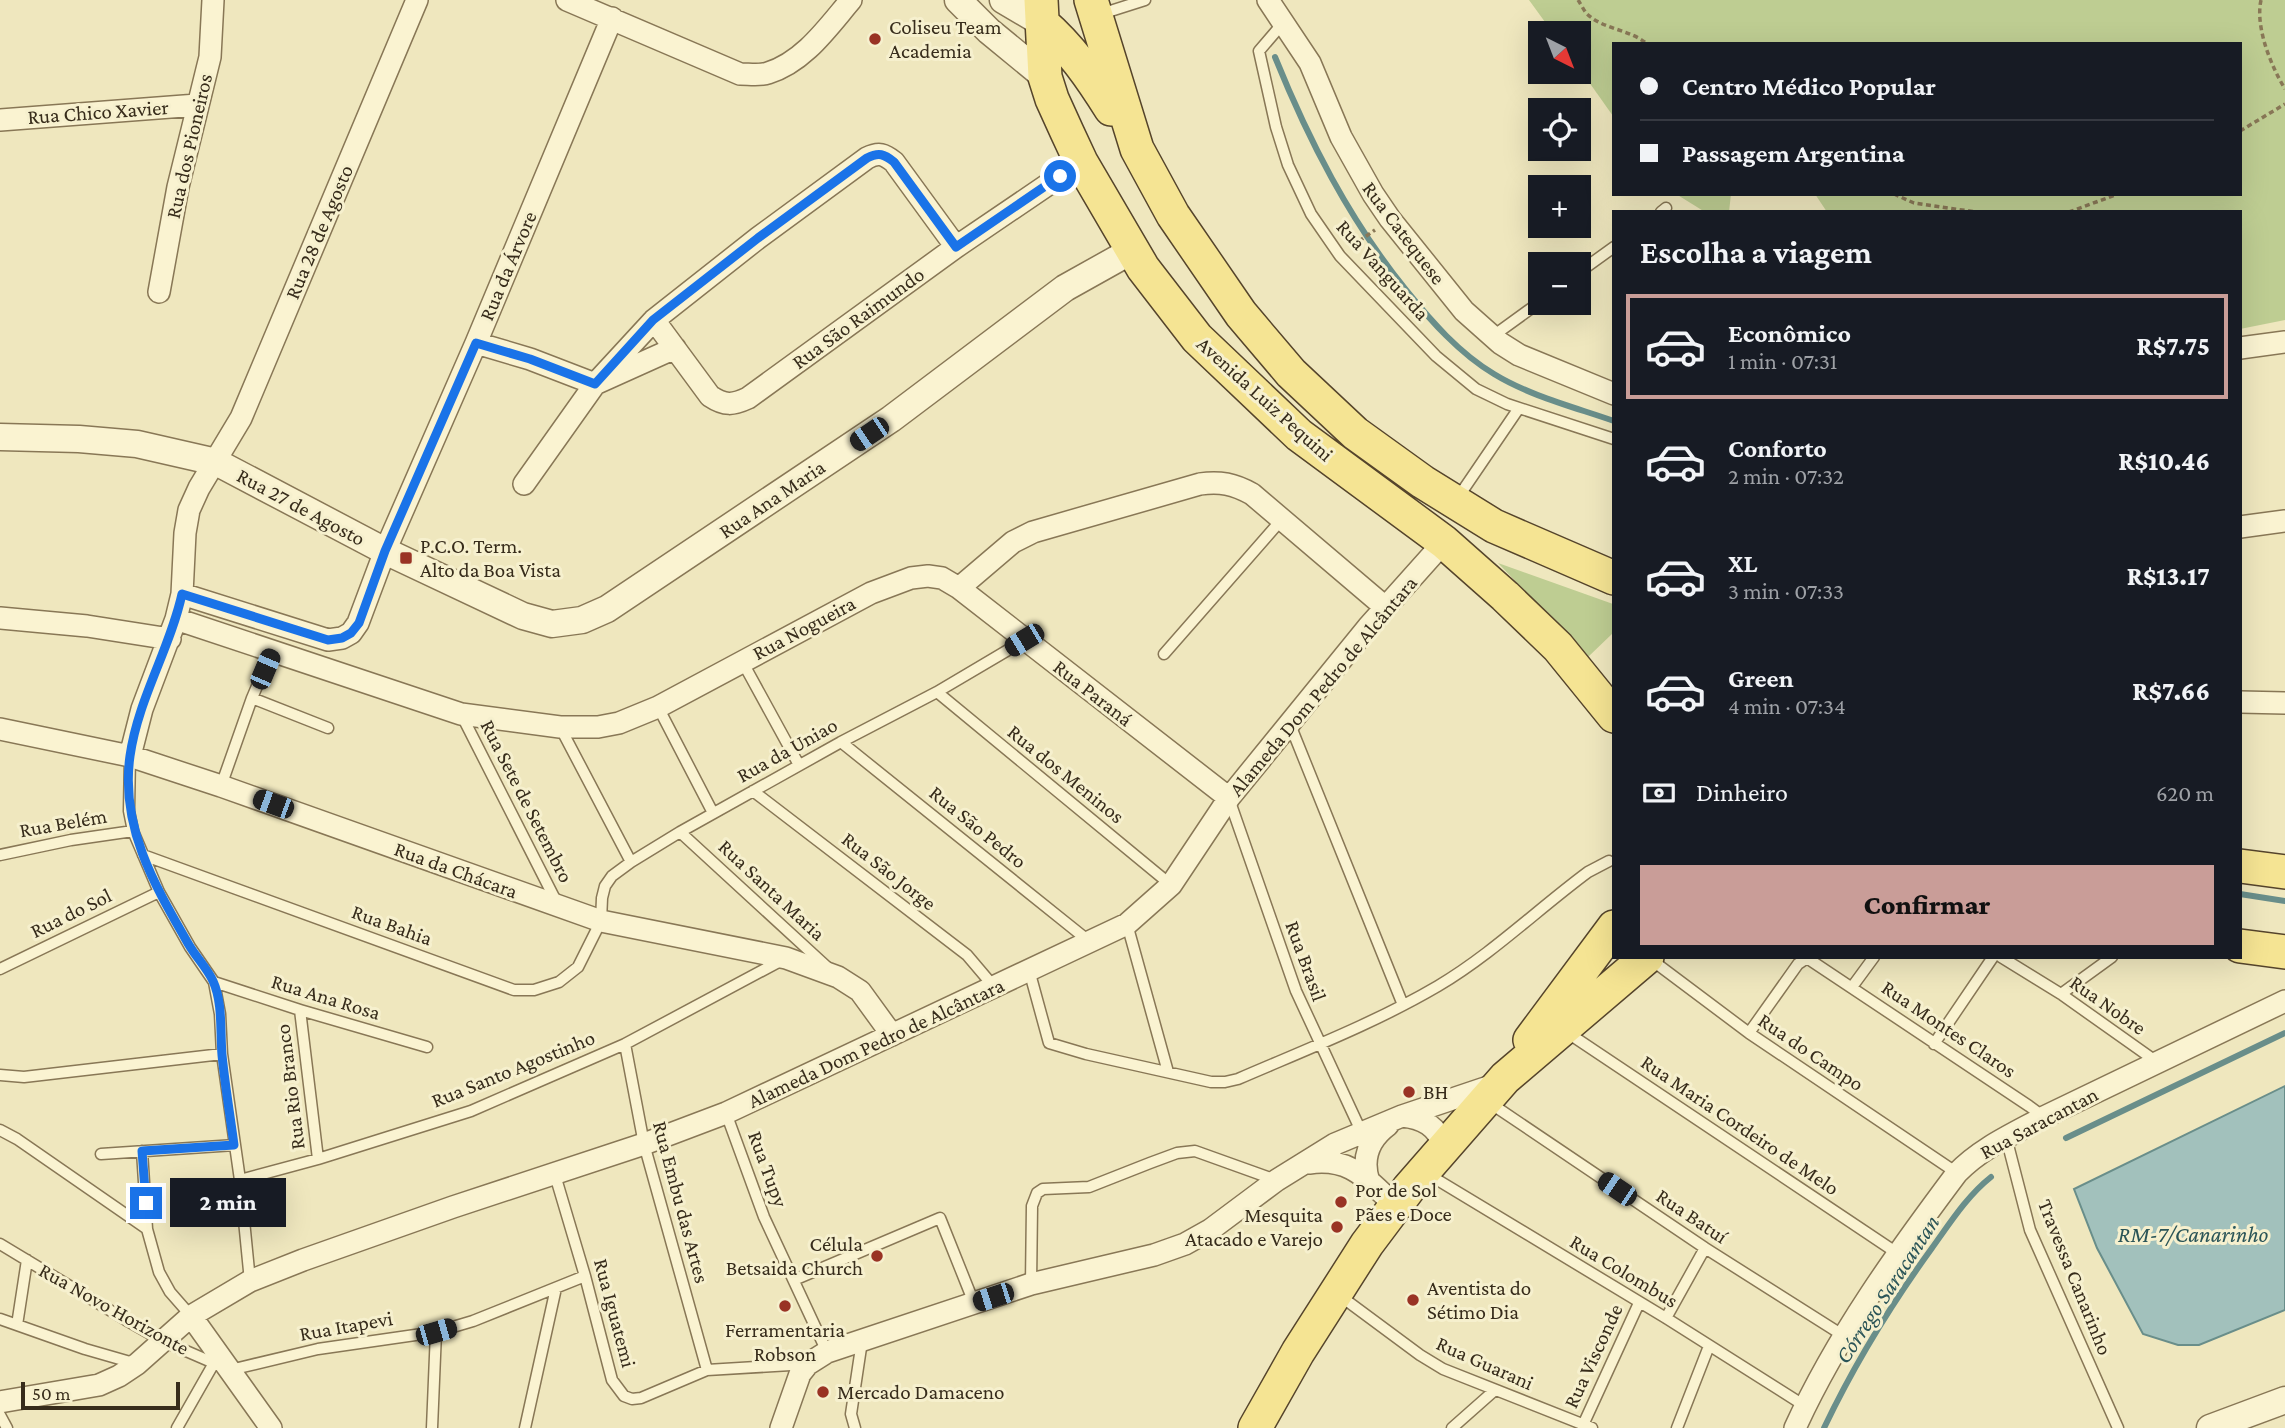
<!DOCTYPE html>
<html lang="pt">
<head>
<meta charset="utf-8">
<style>
  :root { --surface:#171b24; --page:#242831; --text:#f1f3f6; --muted:#9ea1a6; --line:#363941; --accent:#c99d98 }
  body { margin:0; font-family:"Crimson Pro",serif; background:var(--page); color:var(--text); height:100vh; display:flex; flex-direction:column; font-size:26px; white-space:nowrap }
  * { box-sizing:border-box; margin:0 }
  p { font-size:23px; color:var(--muted) }
  .icon { flex:none; width:38px; height:38px; fill:none; stroke:currentColor; stroke-width:2; stroke-linecap:round; stroke-linejoin:round }
  .map { position:relative; flex:1; overflow:hidden }
  .panel { position:absolute; left:1612px; top:210px; width:630px; height:749px; display:flex; flex-direction:column; background:var(--surface); border-radius:0px; box-shadow:0 7px 28px #0002 }
  .panel>* { flex:none }
  .hud { position:absolute; left:1612px; top:42px; width:630px; height:154px; border-radius:0px; box-shadow:0 7px 28px #0002; display:grid; align-content:center; height:154px; padding:0 28px; background:var(--surface) }
  .needle { width:46px; rotate:138deg }
  .fabs { position:absolute; left:1528px; top:21px; display:grid; gap:14px }
  .fabs a { display:grid; place-items:center; width:63px; height:63px; border-radius:0px; background:var(--surface); box-shadow:0 7px 28px #0002; font-size:35px }
  .scale { position:absolute; left:21px; bottom:18px; width:159px; box-sizing:border-box; padding-left:7px; border:4px solid #372c1b; border-top:0; font-size:19px; line-height:24px; white-space:nowrap; color:#372c1b; -webkit-text-stroke:5px #f6f0ce; paint-order:stroke }
  .end { position:absolute; width:32px; height:32px; margin:-16px; border:9px solid #1a73e8; background:#fff; box-shadow:0 0 0 4px #fff }
  .from { border-radius:50% }
  .bubble { position:absolute; height:49px; border-radius:0px; background:var(--surface); box-shadow:0 7px 28px #0002; font-size:23px; font-weight:800; line-height:49px; text-align:center }
  .car { position:absolute; width:21px; height:42px; margin:-21px -10px; border-radius:9px; box-shadow:0 0 5px 2px #0007; background:linear-gradient(#222 24%,#8ab4d8 0 40%,#222 0 76%,#8ab4d8 0 86%,#222 0) }
  .hud b { display:flex; align-items:center; gap:24px; height:66px; font-size:26px }
  .hud b+b { border-top:2px solid var(--line) }
  .hud i { width:18px; height:18px; background:var(--text) }
  ul { padding:0; list-style:none }
  li { display:flex; align-items:center; gap:21px; height:105px; margin:0 14px 10px; padding:0 14px; border:4px solid transparent; border-radius:0px }
  li div { flex:1 }
  li b { display:block; font-size:26px }
  li em { font-style:normal; font-weight:800 }
  li.active { border-color:var(--accent) }
  li>.icon { width:63px; height:63px; stroke-width:1.5 }
  h2 { padding:0 28px; font-size:32px; line-height:84px }
  .pay { display:flex; align-items:center; gap:18px; height:77px; padding:0 28px; font-size:26px }
  .pay p { margin-inline-start:auto }
  .primary-button { display:flex; gap:14px; margin-top:auto; padding:14px 28px }
  .primary-button a { flex:1; height:80px; border-radius:0px; background:var(--accent); color:#111; font-size:28px; font-weight:800; line-height:80px; text-align:center }
  .map>svg:first-child { display:block }
  .green { fill:#becd92 }
  .water { fill:#a2c1bc; stroke:#698e8a; stroke-width:2 }
  .lines { fill:none; stroke-linecap:round; stroke-linejoin:round }
  .stream { stroke:#698e8a; stroke-width:6 }
  .service-casing { stroke:#887756; stroke-width:13 }
  .minor-casing { stroke:#887756; stroke-width:24 }
  .tertiary-casing { stroke:#887756; stroke-width:29 }
  .primary-casing { stroke:#55442b; stroke-width:36 }
  .path { stroke:#887756; stroke-width:3.5; stroke-dasharray:5 3.5; stroke-linecap:butt }
  .service { stroke:#faf3d1; stroke-width:10 }
  .minor { stroke:#faf3d1; stroke-width:21 }
  .tertiary { stroke:#faf3d1; stroke-width:26 }
  .primary { stroke:#f5e493; stroke-width:33 }
  .route { stroke:#1a73e8; stroke-width:9 }
  .poi-dot { fill:#993324; stroke:#f6f0ce; stroke-width:2.5 }
  .labels { text-anchor:middle; dominant-baseline:central; stroke-width:6; stroke-linejoin:round; paint-order:stroke }
  .poi-label { font-size:21px; fill:#372c1b; stroke:#f6f0ce; text-anchor:start }
  .street-label { font-size:21px; fill:#372c1b; stroke:#f6f0ce }
  .water-label { font-size:23px; font-style:italic; fill:#2a5457; stroke:#f6f0ce }
</style>
</head>
<body>
<div class="map">
<svg width="2285" height="1428" viewBox="0 0 2285 1428">
  <rect width="100%" height="100%" fill="#efe7be"/>
  <path class="green" d="M1529,0H2285V320L2240,329V212H1827L1815,194H2240V44H1614L1613,116L1579,68L1578,33H1553Z
    M1676,194H1731L1729,212H1705Z
    M1498,563L1613,604V633L1588,657Z"/>
  <path class="water" d="M2285,1086V1310L2199,1345H2178L2143,1334L2097,1248L2074,1189Z"/>
  <g class="lines">
    <path class="stream" d="M1275,57C1309,141 1349,219 1406,290C1431,321 1459,353 1494,374C1530,396 1574,407 1614,421
      M2240,894L2285,901
      M2066,1138L2285,1033
      M1824,1428C1855,1363 1890,1306 1932,1248C1950,1223 1967,1196 1991,1177"/>
    <g class="service-casing">
      <path id="service" d="M1101,14L1145,0
        M1283,23L1259,51L1276,127L1288,165L1311,214L1340,256L1436,356L1476,389L1507,404L1614,439
        M1661,212L1666,208
        M1578,273L1614,247
        M1493,336L1540,302
        M1457,499L1519,408
        M1164,654L1283,518
        M742,661L799,765
        M937,692L1171,885
        M252,698L328,728
        M658,707L713,813
        M461,714L558,905
        M1289,722L1403,1005
        M560,727L631,862
        M841,742L1090,942
        M130,756L129,811L133,831L159,892L190,947L214,982L220,1014L222,1054L240,1180L250,1281
        M221,786L252,698L272,651
        M753,791L967,955L995,988
        M1229,799L1296,991L1361,1131
        M680,832L827,967
        M0,855L71,840L133,831
        M143,855L514,990H534L559,982L578,967L601,921L602,898L605,886L612,876L631,862L680,832L841,742L937,692L1025,640
        M1127,924L1168,1072
        M2001,957L2061,994L2157,1062
        M1649,958L1749,1033L1957,1173
        M0,969L159,892
        M1029,970L1049,1043L1086,1054L1211,1082H1225L1238,1079C1305,1050 1375,1023 1438,986C1492,954 1538,909 1588,872L1609,861
        M214,982L300,1010L427,1047
        M1852,987L1874,957
        M2061,994L2112,957
        M300,1010L318,1159
        M1565,1031L1897,1253
        M1749,1033L1798,964L1807,958L2029,1106L2044,1117
        M625,1044L644,1144L707,1370
        M1934,1044L1993,957
        M0,1075L24,1077L222,1054
        M1490,1103L1705,1248L1844,1336
        M726,1113L764,1217L827,1352
        M0,1130L17,1139L147,1229L159,1272L170,1292L191,1316
        M2006,1137L2030,1230L2118,1428
        M142,1151L147,1229
        M101,1154L235,1145
        M1426,1173L1666,1318L1805,1406
        M555,1175L585,1276L612,1380L624,1396L632,1399L641,1398L707,1370L808,1364
        M240,1180L318,1159L471,1111L625,1044L784,959
        M0,1244L126,1320L163,1341L230,1370L318,1349L436,1332L473,1321L585,1276
        M794,1280L940,1218L974,1303
        M1031,1284L1032,1206L1037,1193L1043,1189L1089,1187L1150,1163L1177,1153L1195,1151L1276,1180
        M1339,1295L1420,1355L1443,1369L1592,1428
        M1666,1318L1705,1248
        M0,1319L85,1349L137,1364
        M17,1325L27,1260
        M0,1415L7,1428
        M1583,1425L1639,1303
        M177,1428L214,1363
        M432,1428L436,1332
        M525,1428L556,1288
        M855,1428L851,1414L862,1341
        M1452,1428L1495,1390
        M1677,1428L1709,1346"/>
    </g>
    <g class="minor-casing">
      <path id="minor" d="M567,0L740,74C749,74 760,76 768,73C804,62 828,27 851,0
        M1268,0L1310,63L1341,137L1373,194L1390,219L1464,311L1500,343L1519,355L1614,394
        M0,120L197,105
        M159,292L178,187L210,57L213,0
        M654,320L710,396C725,406 733,405 748,398L956,247L1081,162
        M476,343L530,359L595,384L675,348
        M2240,348L2285,342
        M524,484L595,384L654,320L758,238L867,158C879,152 884,154 894,162L956,247
        M2240,527L2285,521
        M959,588L1013,542L1033,532L1200,484C1220,481 1234,484 1252,494L1385,607
        M182,594L328,640L342,638L351,633L358,623L385,551L476,343L612,18
        M0,618L87,626L170,639
        M176,619L461,714L560,727H598L619,723L658,707L871,593L911,578L928,576L942,578L959,588L1229,798
        M2240,702L2285,703
        M0,729L130,756L221,786L601,921L786,958L838,977L860,991L892,1035
        M130,756L142,709L176,619L182,594L185,533L189,510L199,488L241,418L417,0
        M1402,1116C1423,1118 1437,1126 1444,1146
        M1309,1163C1351,1157 1366,1179 1395,1205
        M1369,1182C1361,1158 1369,1139 1388,1125
        M191,1316L271,1428
        M0,1402L99,1385L119,1376L137,1364L191,1316L250,1281L303,1260L453,1207L644,1144L726,1113L1127,924L1171,885L1229,798L1368,627L1444,542
        M781,1428L800,1374L808,1364L827,1352L1031,1284L1154,1255L1185,1244L1210,1230L1277,1180L1335,1144L1402,1116L1497,1084
        M1795,1428C1837,1336 1897,1253 1957,1173C1981,1148 2013,1134 2044,1117L2285,1001"/>
    </g>
    <g class="tertiary-casing">
      <path id="tertiary" d="M958,0L989,31L1045,77
        M1003,0L1042,23
        M0,437L79,439L137,444L216,462L385,551L523,616L552,624L582,620L607,609L891,419L1065,288L1133,250
        M2210,1428L2285,1400"/>
    </g>
    <g class="primary-casing">
      <path id="primary" d="M1041,0L1045,77L1052,99L1067,132L1081,162L1143,268L1197,338L1299,435L1444,542L1505,596L1558,647L1614,716
        M1091,0L1137,149L1173,215L1241,314L1291,373L1355,433L1423,482L1494,526L1614,578
        M1042,23C1071,48 1091,77 1111,109
        M2240,866L2285,872
        M2240,946L2285,952
        M1530,1040L1614,927
        M1255,1428L1298,1352L1367,1244L1409,1188L1505,1078L1647,957"/>
    </g>
    <path class="path" d="M1578,0C1581,4 1584,11 1587,14C1604,30 1630,29 1647,44
      M2261,0C2255,27 2271,66 2285,89
      M2240,131L2285,104
      M1894,194L1914,203L1976,212
      M2069,212L2118,194
      M1352,246L1375,230"/>
    <use href="#service" class="service"/>
    <use href="#minor" class="minor"/>
    <use href="#tertiary" class="tertiary"/>
    <use href="#primary" class="primary"/>
  </g>
  <g class="lines">
    <path class="route" d="M146,1203L142,1151L234,1145C230,1115 225,1085 222,1055C220,1031 223,1003 213,981C207,968 196,957 189,945C155,886 120,827 130,756C138,699 170,649 182,594L328,640L342,638L351,633L359,623L385,551L476,343L530,359L595,384L653,320L758,238L867,158C879,152 884,154 894,162L956,247L1060,176"/>
  </g>
  <g class="poi-dot">
    <circle cx="875" cy="39" r="7"/>
    <rect x="399" y="551" width="14" height="14" rx="3.5"/>
    <circle cx="1409" cy="1092" r="7"/>
    <circle cx="1341" cy="1202" r="7"/>
    <circle cx="1337" cy="1227" r="7"/>
    <circle cx="877" cy="1256" r="7"/>
    <circle cx="1413" cy="1300" r="7"/>
    <circle cx="785" cy="1306" r="7"/>
    <circle cx="823" cy="1392" r="7"/>
  </g>
  <g class="labels">
    <g class="poi-label">
      <text x="889" y="27">Coliseu Team<tspan x="889" dy="24">Academia</tspan></text>
      <text x="420" y="546">P.C.O. Term.<tspan x="420" dy="24">Alto da Boa Vista</tspan></text>
      <text x="1423" y="1092">BH</text>
      <text x="1355" y="1190">Por de Sol<tspan x="1355" dy="24">Pães e Doce</tspan></text>
      <text x="1323" y="1215" text-anchor="end">Mesquita<tspan x="1323" dy="24">Atacado e Varejo</tspan></text>
      <text x="863" y="1244" text-anchor="end">Célula<tspan x="863" dy="24">Betsaida Church</tspan></text>
      <text x="1427" y="1288">Aventista do<tspan x="1427" dy="24">Sétimo Dia</tspan></text>
      <text x="785" y="1330" text-anchor="middle">Ferramentaria<tspan x="785" dy="24">Robson</tspan></text>
      <text x="837" y="1392">Mercado Damaceno</text>
    </g>
    <g class="street-label">
      <text transform="translate(98 112) rotate(-4)">Rua Chico Xavier</text>
      <text transform="translate(189 146) rotate(-77)">Rua dos Pioneiros</text>
      <text transform="translate(319 232) rotate(-67)">Rua 28 de Agosto</text>
      <text transform="translate(1404 233) rotate(53)">Rua Catequese</text>
      <text transform="translate(508 266) rotate(-67)">Rua da Árvore</text>
      <text transform="translate(1383 270) rotate(48)">Rua Vanguarda</text>
      <text transform="translate(858 318) rotate(-36)">Rua São Raimundo</text>
      <text transform="translate(1265 399) rotate(42)">Avenida Luiz Pequini</text>
      <text transform="translate(772 499) rotate(-34)">Rua Ana Maria</text>
      <text transform="translate(301 507) rotate(28)">Rua 27 de Agosto</text>
      <text transform="translate(804 628) rotate(-28)">Rua Nogueira</text>
      <text transform="translate(1323 686) rotate(-50)">Alameda Dom Pedro de Alcântara</text>
      <text transform="translate(1093 693) rotate(38)">Rua Paraná</text>
      <text transform="translate(787 750) rotate(-29)">Rua da Uniao</text>
      <text transform="translate(1066 774) rotate(39)">Rua dos Meninos</text>
      <text transform="translate(527 801) rotate(63)">Rua Sete de Setembro</text>
      <text transform="translate(63 823) rotate(-10)">Rua Belém</text>
      <text transform="translate(978 827) rotate(39)">Rua São Pedro</text>
      <text transform="translate(456 870) rotate(20)">Rua da Chácara</text>
      <text transform="translate(889 871) rotate(38)">Rua São Jorge</text>
      <text transform="translate(772 890) rotate(43)">Rua Santa Maria</text>
      <text transform="translate(71 913) rotate(-26)">Rua do Sol</text>
      <text transform="translate(392 925) rotate(20)">Rua Bahia</text>
      <text transform="translate(1306 961) rotate(70)">Rua Brasil</text>
      <text transform="translate(326 997) rotate(17)">Rua Ana Rosa</text>
      <text transform="translate(2108 1005) rotate(35)">Rua Nobre</text>
      <text transform="translate(1949 1029) rotate(34)">Rua Montes Claros</text>
      <text transform="translate(876 1043) rotate(-25)">Alameda Dom Pedro de Alcântara</text>
      <text transform="translate(1811 1052) rotate(34)">Rua do Campo</text>
      <text transform="translate(513 1069) rotate(-22)">Rua Santo Agostinho</text>
      <text transform="translate(290 1087) rotate(-97)">Rua Rio Branco</text>
      <text transform="translate(2039 1123) rotate(-28)">Rua Saracantan</text>
      <text transform="translate(1740 1125) rotate(34)">Rua Maria Cordeiro de Melo</text>
      <text transform="translate(768 1169) rotate(70)">Rua Tupy</text>
      <text transform="translate(681 1202) rotate(75)">Rua Embu das Artes</text>
      <text transform="translate(1692 1216) rotate(34)">Rua Batuí</text>
      <text transform="translate(1624 1271) rotate(31)">Rua Colombus</text>
      <text transform="translate(2075 1277) rotate(68)">Travessa Canarinho</text>
      <text transform="translate(114 1309) rotate(29)">Rua Novo Horizonte</text>
      <text transform="translate(615 1313) rotate(75)">Rua Iguatemi</text>
      <text transform="translate(346 1326) rotate(-10)">Rua Itapevi</text>
      <text transform="translate(1593 1356) rotate(-65)">Rua Visconde</text>
      <text transform="translate(1485 1363) rotate(24)">Rua Guarani</text>
    </g>
    <g class="water-label">
      <text x="2193" y="1234">RM-7/Canarinho</text>
      <text transform="translate(1887 1289) rotate(-57)">Córrego Saracantan</text>
    </g>
  </g>
</svg>
<div class="fabs">
<a><svg class="needle" viewBox="-14 -14 28 28"><path d="M0-13l5 13h-10z" fill="#e53935"/><path d="M0 13l5-13h-10z" fill="#9ea1a6"/></svg></a>
<a><svg class="icon" aria-label="locate" viewBox="0 0 24 24"><circle cx="12" cy="12" r="6"/><path d="M12 2v4M12 18v4M2 12h4M18 12h4"/></svg></a>
<a>+</a>
<a>−</a>
</div>
<div class="scale">50 m</div>
<i class="end from" style="left:1060px;top:176px"></i>
<i class="end" style="left:146px;top:1203px"></i>
<div class="bubble" style="left:170px;top:1178px;width:116px">2 min</div>
<i class="car" style="left:869px;top:434px;rotate:236deg"></i>
<i class="car" style="left:1024px;top:640px;rotate:239deg"></i>
<i class="car" style="left:265px;top:669px;rotate:23deg"></i>
<i class="car" style="left:273px;top:804px;rotate:290deg"></i>
<i class="car" style="left:1617px;top:1189px;rotate:304deg"></i>
<i class="car" style="left:993px;top:1297px;rotate:252deg"></i>
<i class="car" style="left:436px;top:1332px;rotate:74deg"></i>
<div class="hud">
<b><i class="from"></i>Centro Médico Popular</b>
<b><i></i>Passagem Argentina</b>
</div>
<section class="panel">
<h2>Escolha a viagem</h2>
<ul>
<li class="active"><svg class="icon" aria-label="car" viewBox="0 0 24 24"><path d="M5 17H2v-5l4-1 3-4h7l3 4 3 1v5h-3M9 17h6M6 11h13"/><circle cx="7" cy="17" r="2"/><circle cx="17" cy="17" r="2"/></svg><div><b>Econômico</b><p>1 min · 07:31</p></div><em>R$7.75</em></li>
<li><svg class="icon" aria-label="car" viewBox="0 0 24 24"><path d="M5 17H2v-5l4-1 3-4h7l3 4 3 1v5h-3M9 17h6M6 11h13"/><circle cx="7" cy="17" r="2"/><circle cx="17" cy="17" r="2"/></svg><div><b>Conforto</b><p>2 min · 07:32</p></div><em>R$10.46</em></li>
<li><svg class="icon" aria-label="car" viewBox="0 0 24 24"><path d="M5 17H2v-5l4-1 3-4h7l3 4 3 1v5h-3M9 17h6M6 11h13"/><circle cx="7" cy="17" r="2"/><circle cx="17" cy="17" r="2"/></svg><div><b>XL</b><p>3 min · 07:33</p></div><em>R$13.17</em></li>
<li><svg class="icon" aria-label="car" viewBox="0 0 24 24"><path d="M5 17H2v-5l4-1 3-4h7l3 4 3 1v5h-3M9 17h6M6 11h13"/><circle cx="7" cy="17" r="2"/><circle cx="17" cy="17" r="2"/></svg><div><b>Green</b><p>4 min · 07:34</p></div><em>R$7.66</em></li>
</ul>
<div class="pay"><svg class="icon" aria-label="cash" viewBox="0 0 24 24"><path d="M3 7h18v10H3z"/><circle cx="12" cy="12" r="2"/></svg>Dinheiro<p>620 m</p></div>
<div class="primary-button"><a>Confirmar</a></div>
</section>
</div>
</body>
</html>
